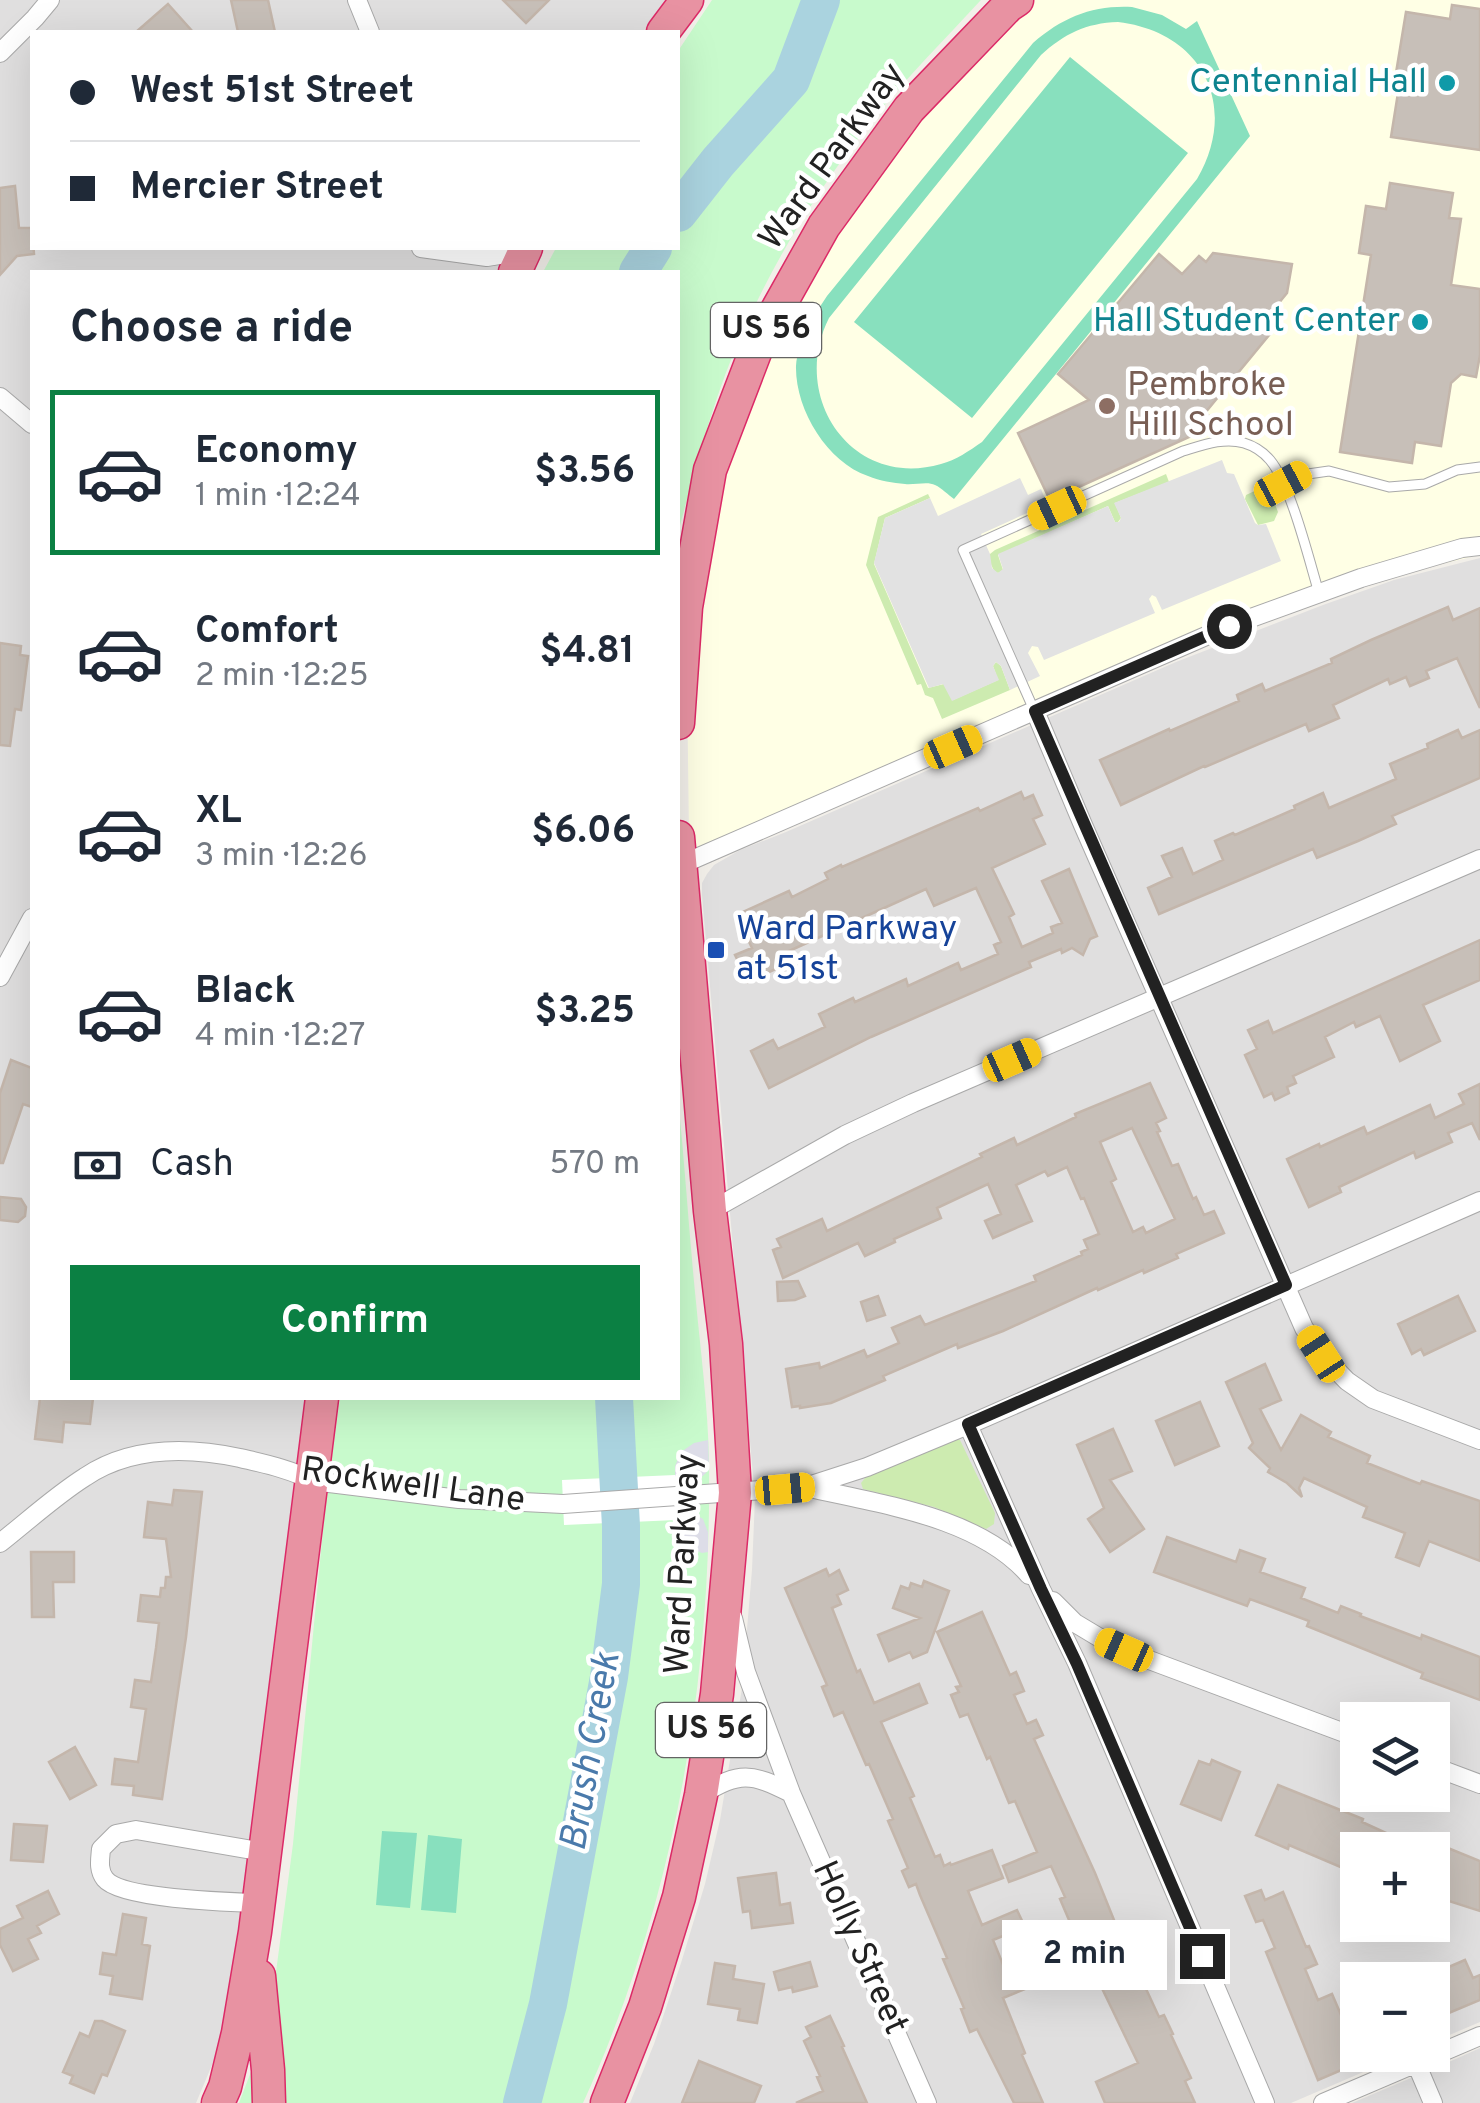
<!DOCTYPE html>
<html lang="en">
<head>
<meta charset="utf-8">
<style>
  :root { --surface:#fff; --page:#f2f2f3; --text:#1f2937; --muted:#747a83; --line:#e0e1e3; --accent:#0b8043 }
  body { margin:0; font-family:Overpass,sans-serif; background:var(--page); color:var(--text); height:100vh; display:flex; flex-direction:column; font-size:38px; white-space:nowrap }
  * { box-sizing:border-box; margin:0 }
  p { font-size:32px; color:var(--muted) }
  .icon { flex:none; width:55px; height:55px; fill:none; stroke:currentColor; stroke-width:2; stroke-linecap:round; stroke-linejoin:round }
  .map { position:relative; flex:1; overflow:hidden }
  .details { position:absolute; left:30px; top:270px; width:650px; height:1130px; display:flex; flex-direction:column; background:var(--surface); border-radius:0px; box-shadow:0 10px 40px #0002 }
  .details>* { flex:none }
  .top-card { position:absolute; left:30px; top:30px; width:650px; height:220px; border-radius:0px; box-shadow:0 10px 40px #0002; display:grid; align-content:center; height:220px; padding:0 40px; background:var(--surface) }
  .controls { position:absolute; left:1340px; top:1702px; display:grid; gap:20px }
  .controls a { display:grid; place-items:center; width:110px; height:110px; border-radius:0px; background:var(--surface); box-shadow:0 10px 40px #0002; font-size:50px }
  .end { position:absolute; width:45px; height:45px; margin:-22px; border:12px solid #222; background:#fff; box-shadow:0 0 0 5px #fff }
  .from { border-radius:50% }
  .bubble { position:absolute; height:70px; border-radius:0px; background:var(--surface); box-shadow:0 10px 40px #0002; font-size:32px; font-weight:700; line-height:70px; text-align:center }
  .car { position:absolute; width:30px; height:60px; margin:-30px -15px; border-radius:12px; box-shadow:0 0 8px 2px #0007; background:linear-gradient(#f5c518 24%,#345 0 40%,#f5c518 0 76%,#345 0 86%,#f5c518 0) }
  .top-card b { display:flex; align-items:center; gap:35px; height:95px; font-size:38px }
  .top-card b+b { border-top:2px solid var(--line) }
  .top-card i { width:25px; height:25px; background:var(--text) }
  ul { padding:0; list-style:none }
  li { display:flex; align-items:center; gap:30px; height:165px; margin:0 20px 15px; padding:0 20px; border:5px solid transparent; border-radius:0px }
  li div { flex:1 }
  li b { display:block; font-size:38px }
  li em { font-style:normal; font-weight:700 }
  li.active { border-color:var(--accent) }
  li>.icon { width:90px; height:90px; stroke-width:1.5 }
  h2 { padding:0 40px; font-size:45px; line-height:120px }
  .pay { display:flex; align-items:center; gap:25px; height:110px; padding:0 40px; font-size:38px }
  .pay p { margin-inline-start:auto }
  .action { display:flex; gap:20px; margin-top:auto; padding:20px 40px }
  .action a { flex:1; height:115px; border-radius:0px; background:var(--accent); color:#fff; font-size:40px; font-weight:700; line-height:115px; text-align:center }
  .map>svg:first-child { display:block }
  .residential { fill:#e0dfdf; fill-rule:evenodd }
  .education { fill:#ffffe5 }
  .grass { fill:#cdebb0 }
  .park { fill:#c8facc }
  .pitch { fill:#88e0be; fill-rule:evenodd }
  .parking { fill:#e2e2e2 }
  .plaza { fill:#dddde8 }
  .pier { fill:#fff }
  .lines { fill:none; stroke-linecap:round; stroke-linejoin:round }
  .river { stroke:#aad3df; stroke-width:38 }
  .building { fill:#c7bfb8; stroke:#c4b6ab; stroke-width:2.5; fill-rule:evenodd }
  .lane-casing { stroke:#a9a9a9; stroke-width:11 }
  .street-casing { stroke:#a9a9a9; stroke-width:20 }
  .highway-casing { stroke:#dc2a67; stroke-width:35 }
  .lane { stroke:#fff; stroke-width:9 }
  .street { stroke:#fff; stroke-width:18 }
  .highway { stroke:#e892a2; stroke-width:32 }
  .route { stroke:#222; stroke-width:12 }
  .culture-dot { fill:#0f9aa8; stroke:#fff; stroke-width:4 }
  .education-dot { fill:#8d6e63; stroke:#fff; stroke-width:4 }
  .transit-dot { fill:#1a4fb4; stroke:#fff; stroke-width:4 }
  .labels { text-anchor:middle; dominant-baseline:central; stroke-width:9; stroke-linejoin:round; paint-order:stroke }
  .shield { fill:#fff; stroke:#646464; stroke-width:2.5 }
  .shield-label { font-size:32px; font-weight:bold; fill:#222 }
  .culture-label { font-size:35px; fill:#0d838f; stroke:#fff; text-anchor:end }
  .street-label { font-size:35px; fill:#222; stroke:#fff }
  .education-label { font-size:35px; fill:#785e54; stroke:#fff; text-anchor:start }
  .transit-label { font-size:35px; fill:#164399; stroke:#fff; text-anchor:start }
  .water-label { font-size:38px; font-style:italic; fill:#4a7aab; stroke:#fff }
</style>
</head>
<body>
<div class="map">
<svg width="1480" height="2103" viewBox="0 0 1480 2103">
  <rect width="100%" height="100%" fill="#f2efe9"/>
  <path class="residential" d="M0,0H666L643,32H32V248H510L498,272H32V1398H306L271,1687L228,2003L217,2053L196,2103H0Z
    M1480,558V2022L1433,2042L1432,1980H1358V2055H1403L1291,2103H630L654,2044L681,1963L705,1884L720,1820L742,1688L752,1570L755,1498L702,895V883L707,874L714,865L740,850L786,832L1176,662L1323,605L1394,580ZM1358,1720H1432V1795H1358ZM1358,1850H1432V1925H1358Z
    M1480,2048V2103H1352L1458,2058Z"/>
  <path class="education" d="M1017,0H1480V555L1319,593L694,850L689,832L686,607L710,470L824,226Z"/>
  <path class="grass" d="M1166,474L1169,482L1115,503L1121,518L1118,522H1115L1108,506L998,555L1003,570L998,573L994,571L990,562V554L995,550Z
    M1261,488L1270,491L1278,512L1274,521L1258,525L1245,499L1246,495Z
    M928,494L930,498L885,518L874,564L928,688L944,684L953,700L998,680L993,666L996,662L1001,666L1010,690L942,719L933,698L925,695L921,684L917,685L866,565L878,517Z
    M955,1439L960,1440L995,1513L994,1524L986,1529L934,1507L863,1489L861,1483L866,1477Z"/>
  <path class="park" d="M712,0H981C945,39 907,77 874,118C822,183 777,255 743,331C714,396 696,465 678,533V272H543L556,248H678V51Z
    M678,1098C685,1166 689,1234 696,1302C701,1355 708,1408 709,1461C712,1680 675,1902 583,2103H239L252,2069L274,1987L293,1844L325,1509L340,1398H678Z"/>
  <path class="pitch" d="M1132,7L1162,15L1186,29L1197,21L1250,136L954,499C948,495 942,488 935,485C928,481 915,485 905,484C893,483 880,481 868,476C827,462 795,409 796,366C798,341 813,317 827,296L1033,43C1063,17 1093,5 1132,7ZM1118,22C1202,32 1240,105 1197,179L982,442C969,451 956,460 941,464C852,490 789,397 829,318L1041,55C1064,34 1086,23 1118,22Z
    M1070,57L1188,153L972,418L854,322Z
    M382,1831L417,1833L410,1908L376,1905Z
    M428,1835L462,1839L456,1913L421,1910Z"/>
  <path class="parking" d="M1222,460L1227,473L1234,474L1255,523L1258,525L1266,524L1281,561L1162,610L1156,597L1152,595L1149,599L1155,613L1044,660L1038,647L1032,646L1028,653L1040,676L1010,690L1001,666L996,662L993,666L999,680L952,701L943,684L929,688L874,563L885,518L930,498L938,516L1020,478L1028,495L1041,489L1047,504L981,534L990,554L992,568L998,573L1003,569L998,554L1108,506L1115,522H1119L1121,518L1114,503Z"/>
  <path class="plaza" d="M708,1440L709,1468L706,1473L695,1483L675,1486V1466L681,1452L694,1443Z
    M676,1511L692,1512L703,1519L708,1532V1552L702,1553L693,1549L682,1540L677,1527Z"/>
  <path class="pier" d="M675,1475L676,1520L564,1525L562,1480Z"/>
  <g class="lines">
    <path class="river" d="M678,213L718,162L791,80L821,0
      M638,272L653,248
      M522,2103L548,2004L609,1677L621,1584V1526L614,1398"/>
  </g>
  <path class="building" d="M231,0H268L275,32H238Z
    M503,0H549L526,23Z
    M168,4L193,32H136Z
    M1452,5L1480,9V150L1391,137L1401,74L1396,73L1406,12L1450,19Z
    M1390,183L1453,193L1449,218L1461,219L1451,285L1480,289V355L1476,377L1461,374L1451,383L1441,446L1415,442L1412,463L1340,452L1371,255L1359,253L1366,206L1386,209Z
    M15,186L19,228H32L34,254L17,256L0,275V188Z
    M1213,253L1292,264L1287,293L1269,315L1279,323L1205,413L1212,418L1198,433L1050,500L1018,433L1089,400L1058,374L1159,254L1182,274L1199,256L1206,262Z
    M1448,607L1453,620L1480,608V708L1457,658L1426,671L1429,678L1410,686L1406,677L1390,684L1388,679L1333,705L1339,718L1309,731L1306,724L1205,767L1204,766L1121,805L1100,760L1169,729L1170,731L1239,701L1237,695L1262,684L1265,691L1332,663L1331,659L1371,640Z
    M0,643L21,646L20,655L28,656L21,710L15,709L10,746L0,745Z
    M1458,730L1462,738L1480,730V778L1392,816L1396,824L1358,841L1317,858L1313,849L1159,914L1148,888L1172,877L1162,856L1182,848L1193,874L1223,860L1215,841L1233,833L1235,835L1295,809L1294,806L1323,793L1329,808L1396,779L1390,764L1428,748L1427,744Z
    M1021,792L1024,799L1033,795L1042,815L1033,819L1045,844L992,868L1014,914L1009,917L1022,947L1053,933L1051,927L1062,923L1042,881L1069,869L1097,936L1090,939L1083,955L1072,948L1062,953L1061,949L1029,962L1031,967L871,1037L769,1088L751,1051L773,1040L778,1049L825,1027L819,1014L853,998L855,1002L906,979L908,986L958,963L961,970L998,954L994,945L1001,942L976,888L934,906L926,889L778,956L782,966L748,982L735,955L752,948L736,915L789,891L792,897L828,879L825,873L841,865L842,867L978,808L980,811Z
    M1480,940V980L1423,1005L1440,1041L1400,1061L1380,1016L1356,1027L1354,1022L1325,1037L1334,1057L1293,1076L1296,1083L1287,1087L1289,1093L1275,1100L1272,1093L1264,1097L1245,1055L1257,1049L1248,1030L1268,1021L1273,1033Z
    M11,1060L32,1068V1107L23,1104L3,1163H0V1093Z
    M1150,1083L1166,1118L1156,1123L1160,1131L1157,1132L1172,1166L1178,1164L1193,1199L1196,1197L1204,1215L1214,1211L1224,1233L1176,1254L1178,1258L1144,1273L1143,1270L1098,1290L1097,1288L1003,1331L958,1348L957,1344L883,1376L885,1380L831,1403L800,1408V1406L792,1407L786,1369L819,1363L820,1368L864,1350L867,1357L899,1343L892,1328L920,1316L925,1325L1036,1281L1034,1276L1082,1255L1081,1252L1088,1249L1084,1240L1099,1234L1084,1198L1081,1199L1067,1167L1048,1176L1045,1171L1016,1185L1032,1221L993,1238L985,1221L1001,1214L988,1184L937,1208L941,1218L894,1239L895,1242L865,1256L858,1243L783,1278L773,1250L781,1247L777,1239L822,1219L827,1231L982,1157L980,1154L1014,1138L1017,1145L1076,1117L1075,1114ZM1132,1128L1175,1219L1146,1233L1143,1227L1133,1232L1111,1182L1116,1179L1100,1142Z
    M1480,1084V1140L1472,1123L1448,1133L1452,1142L1416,1158L1414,1152L1339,1187L1341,1192L1309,1207L1287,1159L1319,1144L1320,1147L1364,1127L1367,1134L1430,1105L1435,1118L1464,1104L1459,1094Z
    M0,1197L21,1199L26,1207L25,1216L18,1222L0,1220Z
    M798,1281L805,1296L795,1300L778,1301L777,1282Z
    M878,1296L885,1315L867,1321L861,1302Z
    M1458,1296L1475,1331L1424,1355L1421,1349L1412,1354L1398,1324Z
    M1265,1364L1281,1400L1260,1409L1281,1450L1301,1415L1331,1432L1328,1437L1370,1456L1367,1463L1420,1484L1422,1481L1480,1501V1561L1429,1541L1419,1566L1396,1557L1405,1533L1363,1517L1367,1507L1304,1478L1299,1488L1302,1497L1287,1483L1268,1472L1270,1468L1249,1448L1253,1443L1226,1382Z
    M40,1398H93L90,1424L64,1422L62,1442L35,1439Z
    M1200,1402L1219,1446L1175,1465L1156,1421Z
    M1113,1429L1132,1471L1110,1480L1144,1529L1110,1552L1088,1519L1104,1508L1077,1445Z
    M174,1490L202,1492L186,1637L162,1799L133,1795L134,1786L112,1784L115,1759L138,1762L146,1709L131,1707L135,1680L151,1682L156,1648L159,1623L138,1621L141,1595L160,1597L161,1588H165L166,1577H171L166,1539L144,1537L148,1502L172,1505Z
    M1167,1537L1236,1562L1240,1550L1265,1559L1260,1572L1305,1588L1301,1598L1338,1613L1341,1606L1361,1614L1360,1616L1421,1639L1422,1635L1480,1657V1700L1421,1678L1423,1673L1307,1626L1309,1621L1250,1599L1247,1606L1154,1572Z
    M31,1552H74V1582H53L54,1617H32Z
    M826,1569L829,1576L839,1570L848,1590L837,1595L841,1604L832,1608L857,1672L860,1670L874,1703L919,1684L927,1703L881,1722L914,1796L910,1798L935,1857L940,1855L944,1866L950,1863L951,1865L992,1850L1003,1878L968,1891L982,1925L1017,1910L1025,1927L993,1940L1006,1972L1037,1958L1047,1980L1003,1998L1025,2053L1022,2055L1043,2103H1014L977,2029L970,2032L961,2009L964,2008L943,1959L947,1958L920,1895L916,1884L909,1887L902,1871L908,1868L888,1821L893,1819L869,1764L866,1765L843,1712L834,1716L822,1687L827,1685L785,1588Z
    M924,1581L949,1591L927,1652L913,1658L910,1652L889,1661L878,1635L920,1618L893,1608L901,1586L909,1589L911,1583L922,1587Z
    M982,1612L1010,1675L1016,1672L1024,1691L1014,1695L1027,1724L1036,1720L1043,1735L1034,1739L1095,1873L1116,1925L1119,1931L1128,1927L1137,1948L1129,1952L1159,2017L1164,2015L1173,2034L1171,2035L1191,2078L1185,2081L1195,2103H1105L1096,2082L1138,2063L1097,1978L1086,1982L1073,1952L1081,1948L1060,1899L1065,1897L1051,1866L1009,1882L1003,1866L1037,1852L1015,1801L1009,1803L990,1757L987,1759L968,1714L960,1717L951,1695L959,1692L956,1687L961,1686L937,1632Z
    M75,1747L96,1785L70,1799L49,1762Z
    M1212,1760L1240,1772L1221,1820L1181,1804L1199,1761L1210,1765Z
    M1278,1785L1363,1819L1362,1822L1423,1850H1350L1343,1868L1289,1845L1288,1849L1256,1835Z
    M14,1824L47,1826L43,1862L11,1860Z
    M1438,1844L1480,1861V1911L1446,1900L1433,1932L1432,1858Z
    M776,1873L780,1905L790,1903L793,1923L752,1928L750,1911L743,1912L738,1878Z
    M1261,1890L1265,1900L1283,1892L1306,1947L1309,1946L1317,1964L1305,1969L1318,2000L1332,1994L1350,2036L1358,2033V2063L1318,2080L1266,1952L1275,1948L1263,1920L1256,1922L1245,1896Z
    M48,1891L59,1914L37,1926L41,1933L28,1939L38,1959L13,1971L0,1945V1929L23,1918L17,1906Z
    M123,1914L146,1918L142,1944L150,1946L142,1999L110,1994L113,1976L100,1974L103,1953L116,1955Z
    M1465,1960L1473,1978L1480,1975V2000L1432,2020V1974Z
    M810,1962L817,1986L793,1992L792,1987L779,1990L774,1972Z
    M715,1963L735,1966L733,1979L764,1984L757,2023L738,2020L740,2009L708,2004Z
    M830,2016L844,2046L842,2047L867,2103H796L823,2091L817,2077L820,2076L804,2041L811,2037L806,2027Z
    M95,2021H102L125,2031L107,2076L102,2074L94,2093L70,2083L73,2076L63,2072L80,2033L89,2037Z
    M699,2061L761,2086L754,2103H682Z"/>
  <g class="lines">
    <g class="lane-casing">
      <path id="lane" d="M1283,484L1301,475L1329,471L1389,487L1425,484L1457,470L1480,467
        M1034,710L963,550L1183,451C1203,445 1224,437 1244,443C1254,446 1264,453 1270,460C1291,485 1309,560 1319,593"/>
    </g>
    <g class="street-casing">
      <path id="street" d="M357,0L370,32
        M0,53L35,18L50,0
        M421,248L487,257L524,251
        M0,397L32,424
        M1035,711L1083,825L1304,1328L1321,1354L1347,1381L1373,1399L1480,1440
        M678,866L1229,626L1361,578L1462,548L1480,546
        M0,977L32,918
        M710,1211L845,1135L913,1103L1480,859
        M968,1425L1041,1589L1077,1663L1265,2103
        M806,1487C878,1504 978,1516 1029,1575
        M0,1543C28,1521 55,1496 85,1477C131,1446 188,1447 240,1458C265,1464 290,1469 313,1481L459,1499L563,1504L805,1487L867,1467L968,1425L1480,1201
        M1053,1601L1075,1623L1105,1641L1144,1658L1358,1738
        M733,1618L746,1672L791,1793L927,2103
        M1432,1766L1480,1784
        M701,1795C740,1771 751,1773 791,1793
        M259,1903C231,1902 121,1899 105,1879C98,1870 100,1860 101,1849L116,1834L136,1830L264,1852
        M1416,2063L1433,2103
        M1323,2103L1480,2036"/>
    </g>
    <g class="highway-casing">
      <path id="highway" d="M663,32L687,0
        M515,272L526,248
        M678,723L686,607L710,470L759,342L824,226L909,109L1008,6L1017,0
        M259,1976L268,2070L269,2103
        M218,2103L225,2087L238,2033L255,1932L322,1398
        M607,2103L645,2007L679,1897L701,1795L717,1694L735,1493L726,1344L710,1211L678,837"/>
    </g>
    <use href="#lane" class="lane"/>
    <use href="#street" class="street"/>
    <use href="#highway" class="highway"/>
  </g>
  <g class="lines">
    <path class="route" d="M1202,1956L1077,1664L1041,1589L968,1424L1286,1285L1035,711L1229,626"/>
  </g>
  <g class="culture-dot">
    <circle cx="1447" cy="83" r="10"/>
    <circle cx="1420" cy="322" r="10"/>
  </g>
  <circle class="education-dot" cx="1107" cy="406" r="10"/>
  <rect class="transit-dot" x="706" y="940" width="20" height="20" rx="5"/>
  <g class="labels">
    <g class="shield">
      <rect x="711" y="303" width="110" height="54" rx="8"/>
      <rect x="656" y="1703" width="110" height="54" rx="8"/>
    </g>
    <g class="shield-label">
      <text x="766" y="330">US 56</text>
      <text x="711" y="1730">US 56</text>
    </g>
    <g class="culture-label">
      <text x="1427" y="83">Centennial Hall</text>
      <text x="1400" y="322">Hall Student Center</text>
    </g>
    <g class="street-label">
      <text transform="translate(833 157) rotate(-54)">Ward Parkway</text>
      <text transform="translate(413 1486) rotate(8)">Rockwell Lane</text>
      <text transform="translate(684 1564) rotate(-87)">Ward Parkway</text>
      <text transform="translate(859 1948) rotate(66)">Holly Street</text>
    </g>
    <g class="education-label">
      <text x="1127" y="386">Pembroke<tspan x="1127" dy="40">Hill School</tspan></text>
    </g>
    <g class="transit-label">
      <text x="736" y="930">Ward Parkway<tspan x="736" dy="40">at 51st</tspan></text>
    </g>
    <g class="water-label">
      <text transform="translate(592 1752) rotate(-80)">Brush Creek</text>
    </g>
  </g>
</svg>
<div class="controls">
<a><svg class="icon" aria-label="layers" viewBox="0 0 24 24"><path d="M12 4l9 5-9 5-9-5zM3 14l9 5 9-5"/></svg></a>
<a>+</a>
<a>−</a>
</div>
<i class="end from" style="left:1229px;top:626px"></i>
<i class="end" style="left:1202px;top:1956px"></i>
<div class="bubble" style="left:1002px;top:1920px;width:165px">2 min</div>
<i class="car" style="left:1283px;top:484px;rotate:62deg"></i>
<i class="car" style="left:1057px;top:508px;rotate:245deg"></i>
<i class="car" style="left:953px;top:747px;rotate:66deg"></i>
<i class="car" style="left:1012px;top:1060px;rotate:66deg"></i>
<i class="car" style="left:1321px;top:1354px;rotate:327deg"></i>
<i class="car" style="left:785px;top:1489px;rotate:85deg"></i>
<i class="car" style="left:1124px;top:1650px;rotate:294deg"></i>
<div class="top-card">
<b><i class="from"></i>West 51st Street</b>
<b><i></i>Mercier Street</b>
</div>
<section class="details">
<h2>Choose a ride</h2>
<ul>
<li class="active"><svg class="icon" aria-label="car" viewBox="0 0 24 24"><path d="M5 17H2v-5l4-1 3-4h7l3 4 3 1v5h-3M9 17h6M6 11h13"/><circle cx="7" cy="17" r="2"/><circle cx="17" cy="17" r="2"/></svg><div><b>Economy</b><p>1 min · 12:24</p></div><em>$3.56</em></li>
<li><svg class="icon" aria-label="car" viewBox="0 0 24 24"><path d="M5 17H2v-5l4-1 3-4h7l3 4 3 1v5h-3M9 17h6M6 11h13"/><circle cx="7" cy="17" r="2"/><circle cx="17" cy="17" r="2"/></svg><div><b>Comfort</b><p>2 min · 12:25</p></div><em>$4.81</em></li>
<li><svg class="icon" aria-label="car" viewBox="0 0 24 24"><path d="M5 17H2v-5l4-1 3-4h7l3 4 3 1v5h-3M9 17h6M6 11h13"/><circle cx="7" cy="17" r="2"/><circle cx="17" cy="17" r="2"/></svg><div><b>XL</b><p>3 min · 12:26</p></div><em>$6.06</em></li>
<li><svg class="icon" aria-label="car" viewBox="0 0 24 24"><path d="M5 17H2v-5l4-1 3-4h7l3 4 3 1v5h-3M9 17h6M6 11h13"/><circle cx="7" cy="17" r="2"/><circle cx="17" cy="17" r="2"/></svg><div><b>Black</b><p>4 min · 12:27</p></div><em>$3.25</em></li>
</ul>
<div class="pay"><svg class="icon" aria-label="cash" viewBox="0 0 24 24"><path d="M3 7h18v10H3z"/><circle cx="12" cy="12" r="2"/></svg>Cash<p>570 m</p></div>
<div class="action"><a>Confirm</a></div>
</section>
</div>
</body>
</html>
